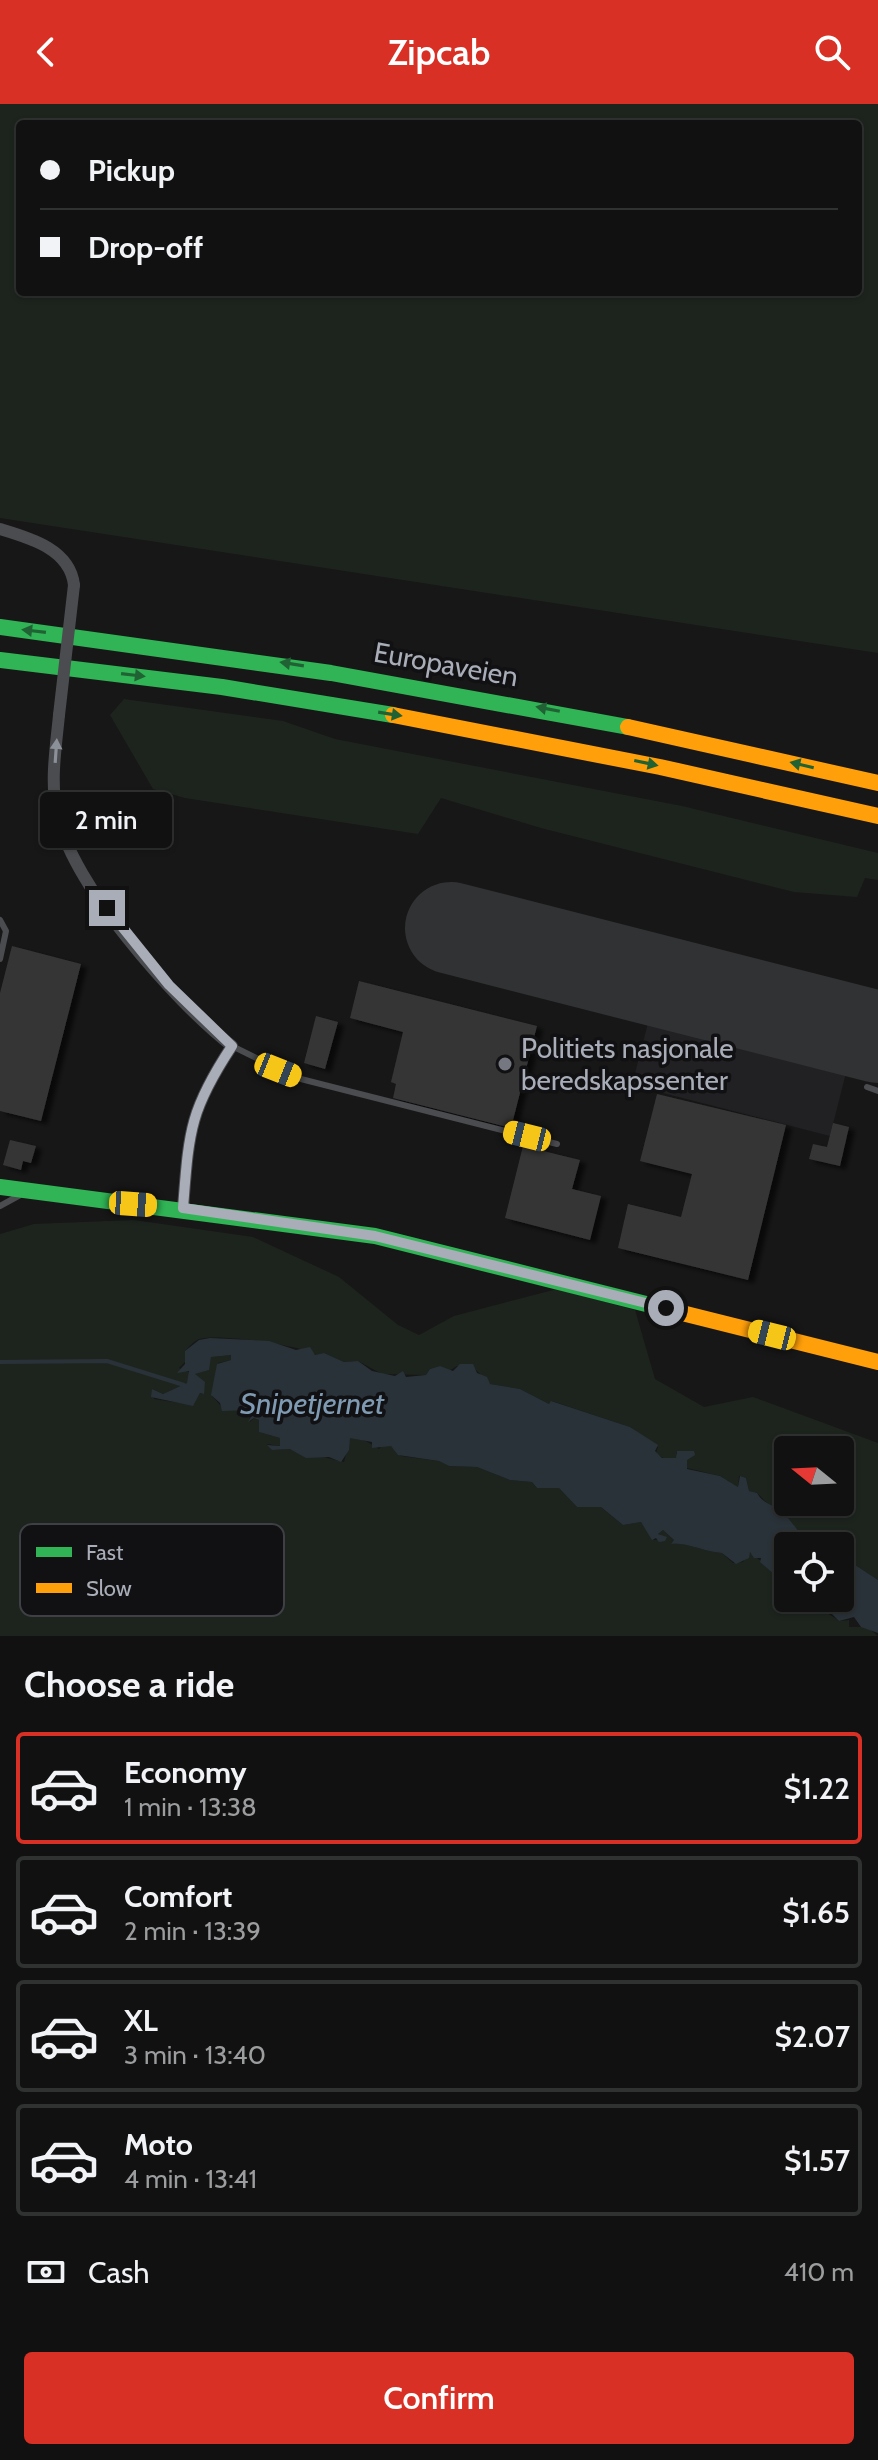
<!DOCTYPE html>
<html lang="en">
<head>
<meta charset="utf-8">
<style>
  :root { --surface:#111; --page:#1a1a1a; --text:#f1f3f6; --muted:#9c9d9f; --line:#303131; --accent:#d93025 }
  body { margin:0; font-family:Cabin,sans-serif; background:var(--page); color:var(--text); height:100vh; display:flex; flex-direction:column; font-size:30px; white-space:nowrap }
  * { box-sizing:border-box; margin:0 }
  p { font-size:26px; color:var(--muted) }
  .icon { flex:none; width:44px; height:44px; fill:none; stroke:currentColor; stroke-width:2; stroke-linecap:round; stroke-linejoin:round }
  .map { position:relative; height:1532px; overflow:hidden }
  .panel { display:flex; flex-direction:column; background:var(--surface); flex:1 }
  .panel>* { flex:none }
  .top-card { position:absolute; left:16px; top:16px; width:846px; height:176px; border-radius:8px; box-shadow:0 2px 6px #0004,0 0 0 2px var(--line); display:grid; align-content:center; height:176px; padding:0 24px; background:var(--surface) }
  .needle { width:52px; rotate:288deg }
  .tools { position:absolute; left:774px; top:1332px; display:grid; gap:16px }
  .tools a { display:grid; place-items:center; width:80px; height:80px; border-radius:8px; background:var(--surface); box-shadow:0 2px 6px #0004,0 0 0 2px var(--line); font-size:40px }
  .end { position:absolute; width:36px; height:36px; margin:-18px; border:10px solid #a8adb8; background:#111; box-shadow:0 0 0 4px #111 }
  .from { border-radius:50% }
  .bubble { position:absolute; height:56px; border-radius:8px; background:var(--surface); box-shadow:0 2px 6px #0004,0 0 0 2px var(--line); font-size:26px; font-weight:600; line-height:56px; text-align:center }
  .car { position:absolute; width:24px; height:48px; margin:-24px -12px; border-radius:10px; box-shadow:0 0 6px 2px #0007; background:linear-gradient(#f5c518 24%,#345 0 40%,#f5c518 0 76%,#345 0 86%,#f5c518 0) }
  .top-card b { display:flex; align-items:center; gap:28px; height:76px; font-size:30px }
  .top-card b+b { border-top:2px solid var(--line) }
  .top-card i { width:20px; height:20px; background:var(--text) }
  ul { padding:0; list-style:none }
  li { display:flex; align-items:center; gap:24px; height:112px; margin:0 16px 12px; padding:0 8px; border:4px solid var(--line); border-radius:8px }
  li div { flex:1 }
  li b { display:block; font-size:30px }
  li em { font-style:normal; font-weight:600 }
  li.on { border-color:var(--accent) }
  li>.icon { width:72px; height:72px; stroke-width:1.5 }
  h2 { padding:0 24px; font-size:36px; line-height:96px }
  .pay { display:flex; align-items:center; gap:20px; height:88px; padding:0 24px; font-size:30px }
  .pay p { margin-inline-start:auto }
  .action { display:flex; gap:16px; margin-top:auto; padding:16px 24px }
  .action a { flex:1; height:92px; border-radius:8px; background:var(--accent); color:#fff; font-size:32px; font-weight:600; line-height:92px; text-align:center }
  header { display:flex; justify-content:space-between; align-items:center; height:104px; padding:0 24px; background:var(--accent); color:#fff; font-size:36px; font-weight:600 }
  .map>svg:first-child { display:block }
  .built { fill:#212123 }
  .green { fill:#1d241e; fill-rule:evenodd }
  .water { fill:#2a3239 }
  .lines { fill:none; stroke-linecap:round; stroke-linejoin:round }
  .stream { stroke:#2a3239; stroke-width:4 }
  .runway { stroke:#313233; stroke-width:92 }
  .building { fill:#353536; filter:url(#shadow) }
  .lane { stroke:#4b4c50; stroke-width:6 }
  .street { stroke:#4b4c50; stroke-width:12 }
  .fast { stroke:#30b455; stroke-width:16 }
  .slow { stroke:#ff9f0a; stroke-width:16 }
  .street-bridge { stroke:#4b4c50; stroke-width:12 }
  .oneway { fill:#206234 }
  .oneway2 { fill:#8c9099 }
  .route { stroke:#a8adb8; stroke-width:10 }
  .poi-dot { fill:#757880; stroke:#111113; stroke-width:3 }
  .labels { text-anchor:middle; dominant-baseline:central; stroke-width:7; stroke-linejoin:round; paint-order:stroke }
  .street-label { font-size:28px; fill:#a8adb8; stroke:#111113 }
  .poi-label { font-size:28px; fill:#a8adb8; stroke:#111113; text-anchor:start }
  .water-label { font-size:30px; font-style:italic; fill:#7f9bb3; stroke:#111113 }
  .key { fill:#111113; stroke:#3e4045; stroke-width:2 }
  .key-label { font-size:22px; fill:#a8adb8 }
</style>
</head>
<body>
<header><svg class="icon" aria-label="back" viewBox="0 0 24 24"><path d="M15 5l-7 7 7 7"/></svg>Zipcab<svg class="icon" aria-label="search" viewBox="0 0 24 24"><circle cx="10" cy="10" r="6"/><path d="M15 15l6 6"/></svg></header>
<div class="map">
<svg width="878" height="1532" viewBox="0 0 878 1532">
  <defs>
    <filter id="shadow"><feDropShadow dx="6" dy="3.5" stdDeviation="2" flood-color="#0009"/></filter>
  </defs>
  <rect width="100%" height="100%" fill="#171717"/>
  <path class="built" d="M649,915L847,965L830,1032L632,981Z"/>
  <path class="green" d="M0,0H878V549L0,414ZM20,20H858V188H20Z
    M124,595L283,617L335,635L682,702L878,749V776L865,774L857,793L794,788L541,724L441,694L418,730L185,694L153,685L110,611Z
    M134,1116L253,1133L339,1173L398,1221L419,1231L454,1212L557,1185L635,1206L655,1275L704,1303L753,1293L878,1339V1476L840,1451V1442H816L806,1437L757,1389L749,1387L746,1374L739,1372L738,1383L720,1372L687,1364V1355L692,1352L676,1348L677,1353C670,1357 662,1355 656,1349L658,1343L630,1323L552,1297L549,1300L520,1285L490,1280L476,1266L457,1262L449,1267L440,1262L430,1265L426,1271L382,1270L358,1257L344,1258L324,1249L316,1251C302,1241 216,1229 199,1235C194,1237 189,1243 185,1247V1258L179,1264L191,1269L187,1279L163,1290L152,1285L154,1295L193,1301L200,1289L203,1290L205,1279L194,1270L208,1266L211,1253L231,1251V1256L218,1259L212,1292L221,1302L249,1307L250,1318L254,1314L259,1316V1328L280,1334V1342L267,1340L272,1346L290,1345L344,1358L350,1334C362,1333 371,1340 379,1345L383,1341L391,1342L401,1352L439,1357L449,1362L477,1363L510,1376L532,1378L537,1384H559L577,1403H601L623,1421L641,1418L654,1436L667,1434L658,1430L663,1426L674,1436L671,1440C688,1438 705,1448 722,1449L733,1459L743,1458L750,1448L786,1479L788,1494H807C813,1504 830,1509 839,1517L849,1516V1523H867L878,1532H0V1130L34,1120ZM788,1346H840V1398H788Z"/>
  <path class="water" d="M210,1234L269,1237L296,1246L310,1243L315,1251L324,1249L344,1258L358,1257L372,1267L395,1272L403,1267L406,1273L426,1271L430,1265L440,1262L453,1267L460,1260H473L477,1269L487,1273L490,1280L520,1285L549,1300L551,1297L630,1323L658,1341L655,1347L662,1354H676L677,1347H694L695,1351L687,1356V1365L720,1372L738,1383L740,1372L746,1374L749,1387L757,1389C764,1401 773,1400 783,1409C795,1420 800,1434 816,1442H788V1482L760,1458L761,1454H754L750,1448L749,1454L736,1460L722,1449C705,1448 687,1438 671,1440L674,1436L663,1426L658,1430L667,1433L665,1437L659,1438L656,1434L652,1436L641,1418L623,1421L601,1403H577L559,1384H537L532,1378L510,1376L477,1363L449,1362L439,1357L398,1351L391,1342L372,1344V1338L350,1334L349,1346L341,1358L329,1353L306,1354L290,1345L272,1346L267,1341L280,1342V1334L259,1328V1316L254,1314L248,1318L252,1311L247,1306L222,1307L220,1299L211,1291L217,1260L231,1256V1251L211,1253L209,1266L195,1270L205,1278L204,1290L200,1289L193,1302L151,1293L152,1285L163,1290L187,1279L189,1267L177,1269L185,1260V1247L199,1236Z
    M840,1451L878,1476V1529L861,1523L854,1513L839,1517L831,1509L809,1499L807,1494H840Z"/>
  <g class="lines">
    <path class="stream" d="M0,1258L107,1257L184,1281"/>
    <path class="runway" d="M451,824L878,933"/>
  </g>
  <path class="building" d="M12,842L81,860L41,1017L0,1007V889Z
    M359,877L537,922L511,1024L393,994L396,980L391,978L403,928L350,914Z
    M316,912L338,918L325,965L304,959Z
    M657,990L786,1021L748,1176L618,1144L628,1100L681,1113L692,1070L640,1057Z
    M833,1019L849,1023L840,1062L809,1055L813,1040L827,1043Z
    M10,1036L36,1042L31,1059L23,1057L21,1066L3,1061Z
    M523,1042L580,1056L572,1085L601,1092L590,1136L505,1114Z"/>
  <g class="lines">
    <path class="lane" d="M0,816L6,827L0,855
      M232,942L297,974L557,1040
      M867,983L878,987
      M0,1102L22,1090"/>
    <path class="street" d="M0,425C30,434 70,445 74,481
      M59,611C56,643 50,677 57,709C71,780 175,898 232,942C189,1007 189,1028 183,1104"/>
    <path class="fast" d="M0,523L331,569L628,623
      M0,556L222,583L393,611
      M0,1083L375,1132L666,1205"/>
    <path class="slow" d="M393,611L660,663L878,712
      M628,623L878,679
      M666,1205L878,1258"/>
    <path class="street-bridge" d="M59,611L74,481"/>
  </g>
  <defs><path id="oneway-solid" d="M-6-.8H1V-3.2L6.5 0L1 3.2V.8H-6Z" transform="scale(2)"/></defs>
  <g class="oneway">
    <use href="#oneway-solid" transform="translate(34 527) rotate(-173)"/>
    <use href="#oneway-solid" transform="translate(292 560) rotate(-171)"/>
    <use href="#oneway-solid" transform="translate(133 571) rotate(7)"/>
    <use href="#oneway-solid" transform="translate(548 605) rotate(-169)"/>
    <use href="#oneway-solid" transform="translate(390 610) rotate(9)"/>
    <use href="#oneway-solid" transform="translate(646 659) rotate(12)"/>
    <use href="#oneway-solid" transform="translate(802 661) rotate(-167)"/>
  </g>
  <use class="oneway2" href="#oneway-solid" transform="translate(56 647) rotate(-86)"/>
  <g class="lines">
    <path class="route" d="M107,804L169,881L232,942C189,1007 189,1028 183,1104L375,1132L666,1204"/>
  </g>
  <circle class="poi-dot" cx="505" cy="960" r="8"/>
  <g class="labels">
    <g class="street-label">
      <text transform="translate(446 560) rotate(10)">Europaveien</text>
    </g>
    <g class="poi-label">
      <text x="521" y="944">Politiets nasjonale<tspan x="521" dy="32">beredskapssenter</tspan></text>
    </g>
    <g class="water-label">
      <text x="312" y="1299">Snipetjernet</text>
    </g>
  </g>
  <rect x="20" y="1420" width="264" height="92" rx="12" class="key"/>
  <rect x="36" y="1443" width="36" height="10" fill="#30b455"/>
  <rect x="36" y="1479" width="36" height="10" fill="#ff9f0a"/>
  <g class="key-label">
    <text x="86" y="1456">Fast</text>
    <text x="86" y="1492">Slow</text>
  </g>
</svg>
<div class="tools">
<a><svg class="needle" viewBox="-14 -14 28 28"><path d="M0-13l5 13h-10z" fill="#e53935"/><path d="M0 13l5-13h-10z" fill="#9c9d9f"/></svg></a>
<a><svg class="icon" aria-label="locate" viewBox="0 0 24 24"><circle cx="12" cy="12" r="6"/><path d="M12 2v4M12 18v4M2 12h4M18 12h4"/></svg></a>
</div>
<i class="end from" style="left:666px;top:1204px"></i>
<i class="end" style="left:107px;top:804px"></i>
<div class="bubble" style="left:40px;top:688px;width:132px">2 min</div>
<i class="car" style="left:278px;top:966px;rotate:112deg"></i>
<i class="car" style="left:527px;top:1032px;rotate:284deg"></i>
<i class="car" style="left:133px;top:1100px;rotate:94deg"></i>
<i class="car" style="left:772px;top:1231px;rotate:284deg"></i>
<div class="top-card">
<b><i class="from"></i>Pickup</b>
<b><i></i>Drop-off</b>
</div>
</div>
<section class="panel">
<h2>Choose a ride</h2>
<ul>
<li class="on"><svg class="icon" aria-label="car" viewBox="0 0 24 24"><path d="M5 17H2v-5l4-1 3-4h7l3 4 3 1v5h-3M9 17h6M6 11h13"/><circle cx="7" cy="17" r="2"/><circle cx="17" cy="17" r="2"/></svg><div><b>Economy</b><p>1 min · 13:38</p></div><em>$1.22</em></li>
<li><svg class="icon" aria-label="car" viewBox="0 0 24 24"><path d="M5 17H2v-5l4-1 3-4h7l3 4 3 1v5h-3M9 17h6M6 11h13"/><circle cx="7" cy="17" r="2"/><circle cx="17" cy="17" r="2"/></svg><div><b>Comfort</b><p>2 min · 13:39</p></div><em>$1.65</em></li>
<li><svg class="icon" aria-label="car" viewBox="0 0 24 24"><path d="M5 17H2v-5l4-1 3-4h7l3 4 3 1v5h-3M9 17h6M6 11h13"/><circle cx="7" cy="17" r="2"/><circle cx="17" cy="17" r="2"/></svg><div><b>XL</b><p>3 min · 13:40</p></div><em>$2.07</em></li>
<li><svg class="icon" aria-label="car" viewBox="0 0 24 24"><path d="M5 17H2v-5l4-1 3-4h7l3 4 3 1v5h-3M9 17h6M6 11h13"/><circle cx="7" cy="17" r="2"/><circle cx="17" cy="17" r="2"/></svg><div><b>Moto</b><p>4 min · 13:41</p></div><em>$1.57</em></li>
</ul>
<div class="pay"><svg class="icon" aria-label="cash" viewBox="0 0 24 24"><path d="M3 7h18v10H3z"/><circle cx="12" cy="12" r="2"/></svg>Cash<p>410 m</p></div>
<div class="action"><a>Confirm</a></div>
</section>
</body>
</html>
